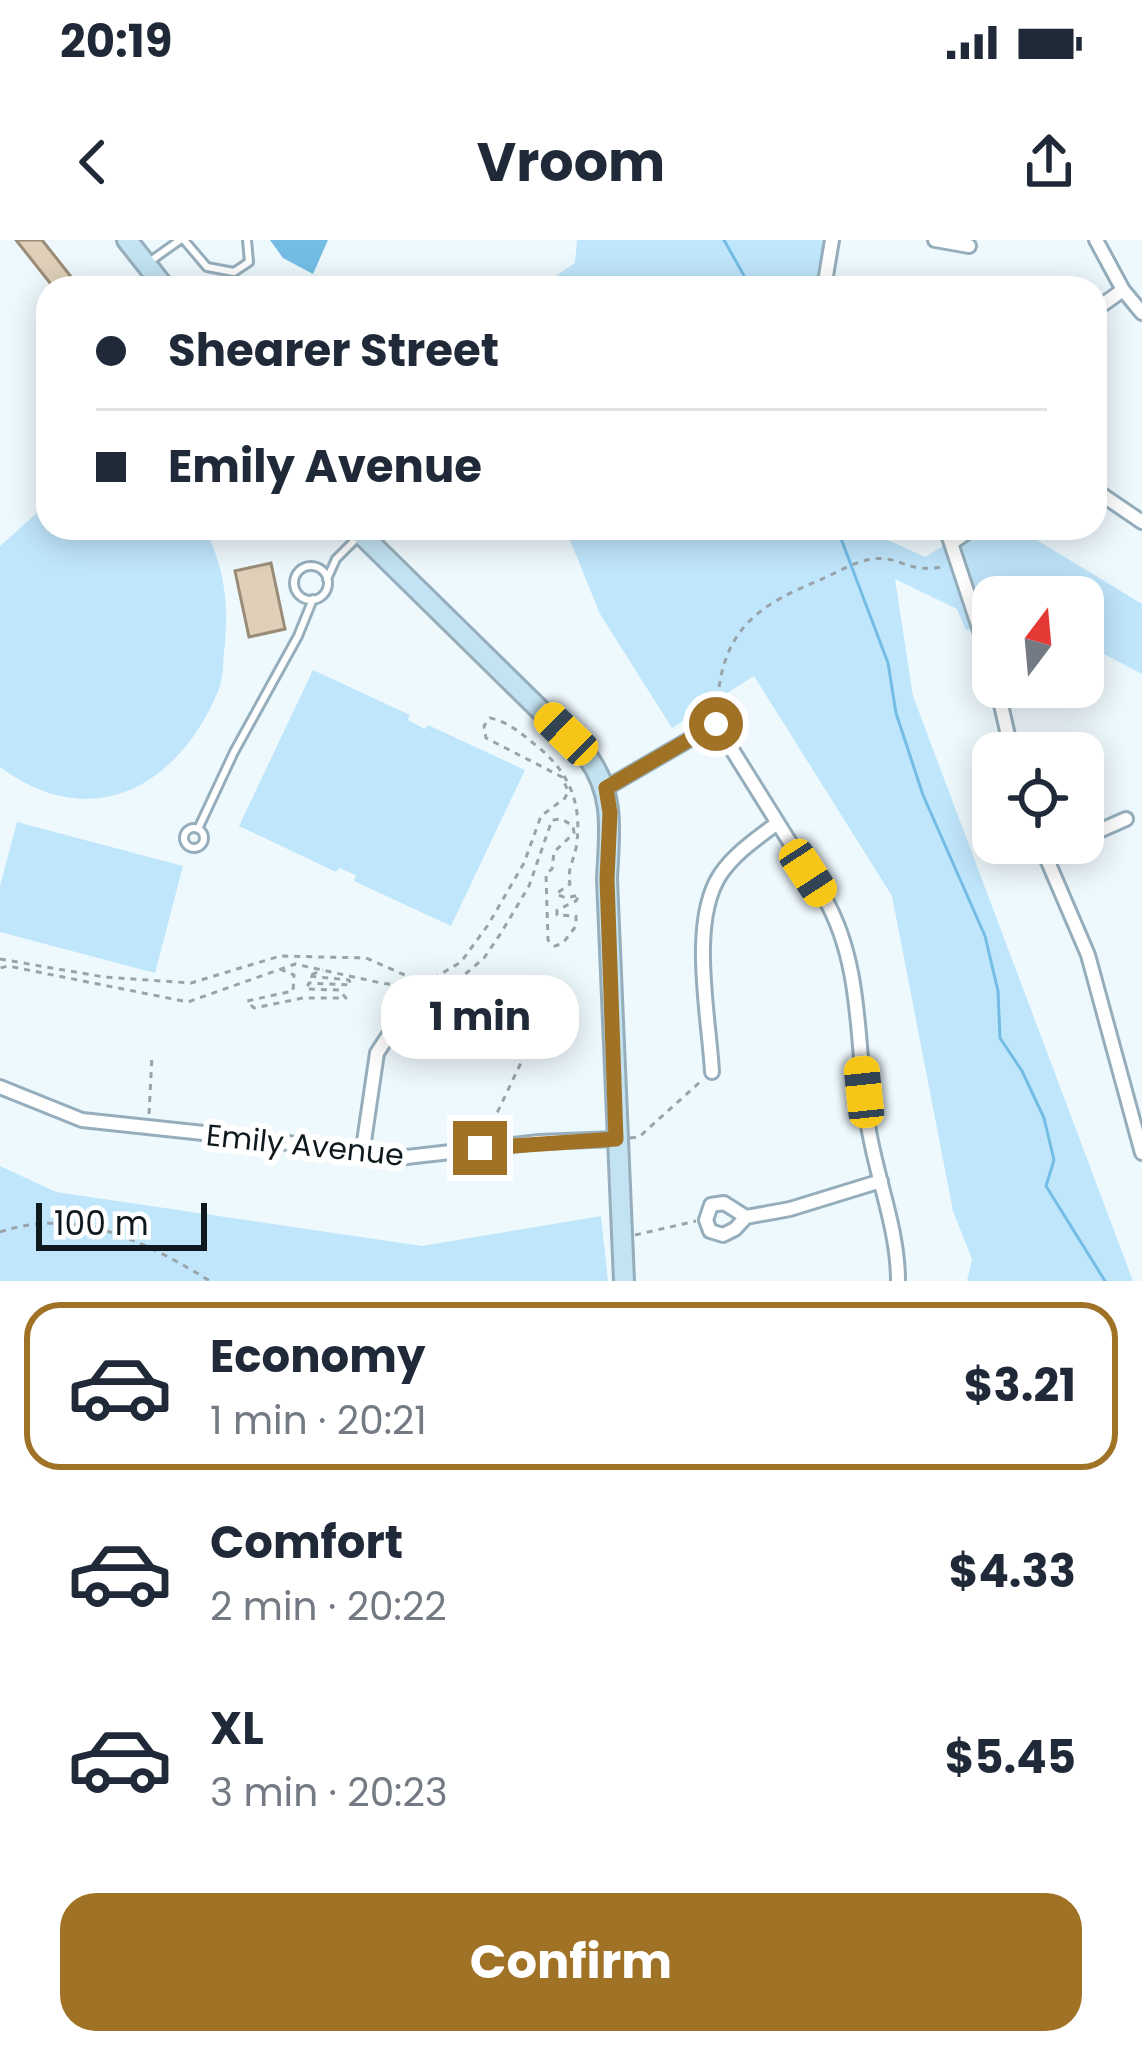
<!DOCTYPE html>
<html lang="en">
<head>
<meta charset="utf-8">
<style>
  :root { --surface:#fff; --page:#f2f2f3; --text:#1f2937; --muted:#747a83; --line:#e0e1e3; --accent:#a07225 }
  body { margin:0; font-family:Poppins,sans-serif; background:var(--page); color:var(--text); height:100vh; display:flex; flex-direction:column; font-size:45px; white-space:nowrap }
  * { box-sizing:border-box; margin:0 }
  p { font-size:39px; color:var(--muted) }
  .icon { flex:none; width:66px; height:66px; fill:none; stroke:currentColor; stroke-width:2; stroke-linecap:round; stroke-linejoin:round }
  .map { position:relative; height:1041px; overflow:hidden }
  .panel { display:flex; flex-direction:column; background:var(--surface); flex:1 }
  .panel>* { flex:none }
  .top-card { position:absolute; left:36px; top:36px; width:1071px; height:264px; border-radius:36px; box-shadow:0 6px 30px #0003; display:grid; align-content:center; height:264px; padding:0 60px; background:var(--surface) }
  .needle { width:78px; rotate:16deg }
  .tools { position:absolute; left:972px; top:336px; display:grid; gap:24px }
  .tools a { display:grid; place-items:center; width:132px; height:132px; border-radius:24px; background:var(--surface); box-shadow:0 6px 30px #0003; font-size:60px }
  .scale { position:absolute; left:36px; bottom:30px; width:171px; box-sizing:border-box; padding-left:12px; border:6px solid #0e181d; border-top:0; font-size:33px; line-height:42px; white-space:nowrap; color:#0e181d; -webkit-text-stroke:9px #fff; paint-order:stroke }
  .end { position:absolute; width:54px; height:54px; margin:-27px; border:15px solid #a07225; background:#fff; box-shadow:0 0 0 6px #fff }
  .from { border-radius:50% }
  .bubble { position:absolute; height:84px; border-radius:36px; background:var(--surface); box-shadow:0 6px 30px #0003; font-size:39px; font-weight:700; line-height:84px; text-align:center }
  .car { position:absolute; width:36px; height:72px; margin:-36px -18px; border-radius:15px; box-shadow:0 0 9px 3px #0007; background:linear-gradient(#f5c518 24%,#345 0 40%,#f5c518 0 76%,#345 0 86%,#f5c518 0) }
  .top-card b { display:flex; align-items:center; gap:42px; height:114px; font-size:45px }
  .top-card b+b { border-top:3px solid var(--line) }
  .top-card i { width:30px; height:30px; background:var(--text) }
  ul { padding:21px 0 0; list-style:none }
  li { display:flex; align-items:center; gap:36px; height:168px; margin:0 24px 18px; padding:0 36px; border:6px solid transparent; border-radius:36px }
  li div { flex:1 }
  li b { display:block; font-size:45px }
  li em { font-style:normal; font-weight:700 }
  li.on { border-color:var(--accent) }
  li>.icon { width:108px; height:108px; stroke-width:1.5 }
  .action { display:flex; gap:24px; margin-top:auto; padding:24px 60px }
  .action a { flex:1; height:138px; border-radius:36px; background:var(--accent); color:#fff; font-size:48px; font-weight:700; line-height:138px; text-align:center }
  .status { display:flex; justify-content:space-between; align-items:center; height:84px; padding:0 60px; background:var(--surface); direction:ltr }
  .status svg { height:33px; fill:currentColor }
  header { display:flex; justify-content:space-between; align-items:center; height:156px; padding:0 60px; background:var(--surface); font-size:54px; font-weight:700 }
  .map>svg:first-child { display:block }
  .green { fill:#c0e6fc }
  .water { fill:#73bde5 }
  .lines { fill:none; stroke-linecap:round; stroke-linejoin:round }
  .stream { stroke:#73bde5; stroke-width:3 }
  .building { fill:#e0d0ba; stroke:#9b8c78; stroke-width:3 }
  .lane-casing { stroke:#96aebc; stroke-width:12 }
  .street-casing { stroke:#96aebc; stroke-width:18 }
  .secondary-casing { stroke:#96aebc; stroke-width:24 }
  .path { stroke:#99a4a9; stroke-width:3; stroke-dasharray:6 6; stroke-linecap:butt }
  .lane { stroke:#fff; stroke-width:6 }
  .street { stroke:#fff; stroke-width:12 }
  .secondary { stroke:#c3e3f2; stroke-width:18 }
  .route { stroke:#a07225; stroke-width:15 }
  .labels { text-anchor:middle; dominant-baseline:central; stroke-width:12; stroke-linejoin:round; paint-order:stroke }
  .street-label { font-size:30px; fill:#0e181d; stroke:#fff }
</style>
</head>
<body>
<div class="status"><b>20:19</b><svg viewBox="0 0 49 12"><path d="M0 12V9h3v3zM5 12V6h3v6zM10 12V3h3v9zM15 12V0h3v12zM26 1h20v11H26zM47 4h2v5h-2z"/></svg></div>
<header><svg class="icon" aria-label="back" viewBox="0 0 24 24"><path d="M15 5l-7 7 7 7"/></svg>Vroom<svg class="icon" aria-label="share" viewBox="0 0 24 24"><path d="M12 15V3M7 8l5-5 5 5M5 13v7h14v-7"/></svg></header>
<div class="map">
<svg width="1142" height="1041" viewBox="0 0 1142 1041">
  <rect width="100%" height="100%" fill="#eef9fe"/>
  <path class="green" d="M577,0H832L824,48H538L575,23Z
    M48,263V288H204C226,328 229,368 224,413C223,424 223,439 219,449C179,547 92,595 0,527V306Z
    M565,288H862L925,317L973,288H1017L1142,364V434L1083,403V357H993V387L966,390L957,369L895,339L913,456L1133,1041H967L972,1019L953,971L892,656L754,436L672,488L600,374Z
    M313,430L410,475L408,480L425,489L428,485L525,530L451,686L354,641L356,635L339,628L336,632L239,586Z
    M17,582L183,626L155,733L0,692V646Z
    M0,926L56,952L422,1006L601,976L608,1041H0Z"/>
  <path class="water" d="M270,0H328L313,34L283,18Z"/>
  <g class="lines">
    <path class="stream" d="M724,0L751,48
      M837,288L888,423L896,473L923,555L985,696L998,751L1000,798L1022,831L1044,878L1054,920L1046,946L1105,1041"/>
  </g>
  <path class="building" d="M16,0H42L80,48H54Z
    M271,323L285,389L249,397L235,331Z"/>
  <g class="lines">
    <g class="lane-casing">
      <path id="lane" d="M184,0L207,27L234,32L249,22L247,0
        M149,22L180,0
        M294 343a17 17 0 1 1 34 0a17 17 0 1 1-34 0Z
        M327,339L336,319L358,297
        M184 598a10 10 0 1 1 20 0a10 10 0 1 1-20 0Z
        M198,589L234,512L298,396L313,359"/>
    </g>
    <g class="street-casing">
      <path id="street" d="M935,0L969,6
        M1096,0L1123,50L1142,73
        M824,48L832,0
        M1095,70L1123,50
        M1095,250L1142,282
        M946,288L993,430
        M953,302L973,288
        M997,447L1012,513
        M606,548L716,484L824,657C864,726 856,809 868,885C876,937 898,988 898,1041
        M1083,598L1126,579
        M1040,603L1088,715L1142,913
        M1045,615L1071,603
        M712,832C709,776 689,683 720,635C734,614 756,599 776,584
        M0,847L82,880L269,900L389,919L539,902L616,899
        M362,915L377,813L392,790L412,780L509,755H531
        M746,977L724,963L711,965L706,980L710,991L723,995L735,989L746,977L790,969L881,941"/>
    </g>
    <g class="secondary-casing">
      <path id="secondary" d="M127,0L165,48
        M355,288L587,516C616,555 609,594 607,639L624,1041"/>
    </g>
    <path class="path" d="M717,471C720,393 753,367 820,340C836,333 855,321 873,319C900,315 908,335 946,326
      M0,719L104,737L191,743L280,716L366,718L414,739L429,741L461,722L488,685L524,623L541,576L565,558L568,551L562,537L486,498L484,486L490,478C509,482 523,495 538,507C570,533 583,566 576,608C573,623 567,629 570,644L556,654L566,658L579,655L576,661L557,670V675L576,676V686L563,703L555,706L548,700L546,634L552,629L554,612L574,593L573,586L562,579L552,580L529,646L501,693L484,718L463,736L445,744L411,747L381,743L295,724L188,762L8,726L0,728
      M280,729L294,735L293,751L247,761L254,768L303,758H346L339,750L306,749L309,743L351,745L349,740L308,736L323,730
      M149,874L152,815
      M487,894L539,785L542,774L539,767
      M630,898L639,897L701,841
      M0,992C77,966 146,1002 210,1041
      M635,995L696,981"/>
    <use href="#lane" class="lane"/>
    <use href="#street" class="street"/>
    <use href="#secondary" class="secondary"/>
  </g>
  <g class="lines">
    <path class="route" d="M480,908L616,899L607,639L610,573L606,548L716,484"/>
  </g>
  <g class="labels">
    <g class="street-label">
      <text transform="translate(305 905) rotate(6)">Emily Avenue</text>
    </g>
  </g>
</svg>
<div class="tools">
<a><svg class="needle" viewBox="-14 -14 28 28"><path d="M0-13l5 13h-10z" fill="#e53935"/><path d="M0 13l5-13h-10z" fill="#747a83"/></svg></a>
<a><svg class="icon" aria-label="locate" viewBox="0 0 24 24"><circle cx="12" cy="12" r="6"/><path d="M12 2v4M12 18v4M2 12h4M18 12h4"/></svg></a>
</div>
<div class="scale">100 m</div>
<i class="end from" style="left:716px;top:484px"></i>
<i class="end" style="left:480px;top:908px"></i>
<div class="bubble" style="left:381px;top:735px;width:198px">1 min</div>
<i class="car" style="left:566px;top:494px;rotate:314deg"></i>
<i class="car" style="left:808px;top:633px;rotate:147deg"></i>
<i class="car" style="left:864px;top:852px;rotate:354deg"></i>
<div class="top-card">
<b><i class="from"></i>Shearer Street</b>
<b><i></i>Emily Avenue</b>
</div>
</div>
<section class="panel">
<ul>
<li class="on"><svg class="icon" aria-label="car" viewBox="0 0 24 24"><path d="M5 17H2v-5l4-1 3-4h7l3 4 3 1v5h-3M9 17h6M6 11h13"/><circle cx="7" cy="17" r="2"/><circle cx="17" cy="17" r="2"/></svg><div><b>Economy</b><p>1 min · 20:21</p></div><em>$3.21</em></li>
<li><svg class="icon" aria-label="car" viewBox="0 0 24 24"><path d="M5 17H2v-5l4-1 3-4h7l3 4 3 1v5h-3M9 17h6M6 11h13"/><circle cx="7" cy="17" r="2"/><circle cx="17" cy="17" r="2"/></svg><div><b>Comfort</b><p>2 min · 20:22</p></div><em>$4.33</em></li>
<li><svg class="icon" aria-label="car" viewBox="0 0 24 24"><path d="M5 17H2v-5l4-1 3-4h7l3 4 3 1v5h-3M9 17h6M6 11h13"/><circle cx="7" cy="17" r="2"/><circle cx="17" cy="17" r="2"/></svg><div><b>XL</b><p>3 min · 20:23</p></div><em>$5.45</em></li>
</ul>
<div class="action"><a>Confirm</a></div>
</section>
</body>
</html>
